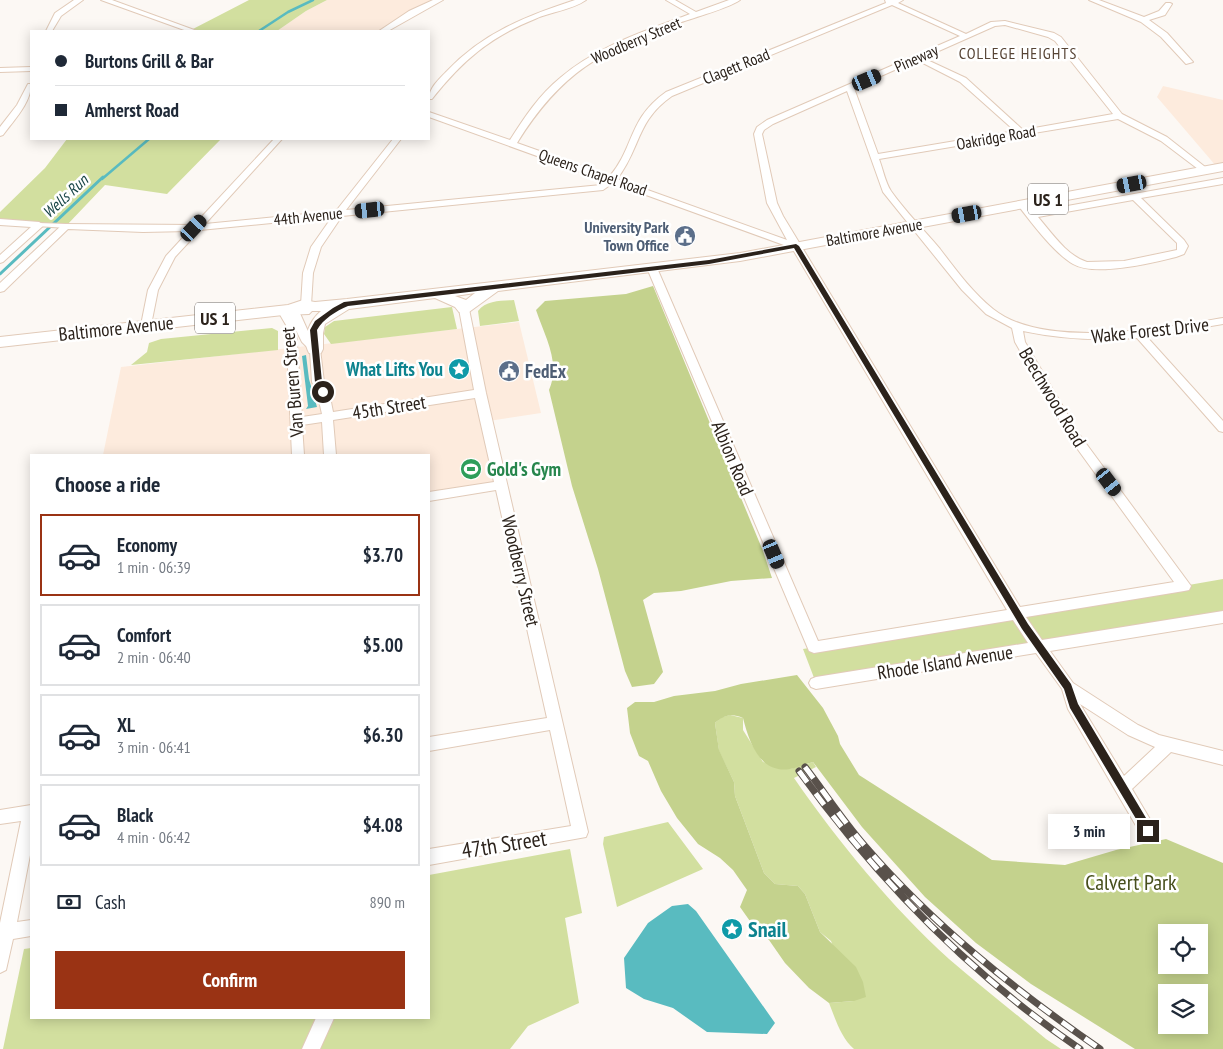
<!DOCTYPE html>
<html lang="en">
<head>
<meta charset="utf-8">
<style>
  :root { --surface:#fff; --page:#f6f6f7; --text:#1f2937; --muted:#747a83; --line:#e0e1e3; --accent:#9a3314 }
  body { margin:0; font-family:"PT Sans Narrow",sans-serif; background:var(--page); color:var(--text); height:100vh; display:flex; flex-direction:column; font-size:19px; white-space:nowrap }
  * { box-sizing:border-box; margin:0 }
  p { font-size:16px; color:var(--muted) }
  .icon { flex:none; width:28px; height:28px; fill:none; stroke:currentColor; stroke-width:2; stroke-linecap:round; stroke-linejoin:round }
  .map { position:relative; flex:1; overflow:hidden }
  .panel { position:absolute; left:30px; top:454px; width:400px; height:565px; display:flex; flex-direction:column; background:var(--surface); border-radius:0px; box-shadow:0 2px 12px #0003 }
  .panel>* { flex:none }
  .banner { position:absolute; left:30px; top:30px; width:400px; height:110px; border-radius:0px; box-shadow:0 2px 12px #0003; display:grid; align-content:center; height:110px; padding:0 25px; background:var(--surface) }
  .tools { position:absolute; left:1158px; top:924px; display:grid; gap:10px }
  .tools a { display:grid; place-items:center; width:50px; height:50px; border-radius:0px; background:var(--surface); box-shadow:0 2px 12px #0003; font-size:25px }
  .end { position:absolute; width:22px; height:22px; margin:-11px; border:6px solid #2b221b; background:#fff; box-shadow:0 0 0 2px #fff }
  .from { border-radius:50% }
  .bubble { position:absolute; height:35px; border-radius:0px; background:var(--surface); box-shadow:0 2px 12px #0003; font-size:16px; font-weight:700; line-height:35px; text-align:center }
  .car { position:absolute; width:15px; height:30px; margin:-15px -8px; border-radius:6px; box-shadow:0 0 4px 1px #0007; background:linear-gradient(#222 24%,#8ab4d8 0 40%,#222 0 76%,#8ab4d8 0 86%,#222 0) }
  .banner b { display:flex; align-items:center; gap:18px; height:48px; font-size:19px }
  .banner b+b { border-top:1px solid var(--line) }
  .banner i { width:12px; height:12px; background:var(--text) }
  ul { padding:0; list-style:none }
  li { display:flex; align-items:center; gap:15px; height:82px; margin:0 10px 8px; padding:0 15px; border:2px solid var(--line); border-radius:0px }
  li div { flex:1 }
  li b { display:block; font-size:19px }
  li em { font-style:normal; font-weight:700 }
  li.selected { border-color:var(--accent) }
  li>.icon { width:45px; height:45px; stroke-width:1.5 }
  h2 { padding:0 25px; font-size:22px; line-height:60px }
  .pay { display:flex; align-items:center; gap:12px; height:55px; padding:0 25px; font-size:19px }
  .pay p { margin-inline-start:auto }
  .primary-button { display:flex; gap:10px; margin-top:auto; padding:10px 25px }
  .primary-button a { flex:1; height:58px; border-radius:0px; background:var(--accent); color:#fff; font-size:20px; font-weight:700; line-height:58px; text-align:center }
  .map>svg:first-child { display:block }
  .built { fill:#fdebdd }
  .green { fill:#d2df9f }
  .forest { fill:#c4d28d; fill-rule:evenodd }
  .water { fill:#59bbc0 }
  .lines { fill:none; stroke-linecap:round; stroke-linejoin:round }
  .stream-far1 { stroke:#59bbc0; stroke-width:2.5 }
  .stream { stroke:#59bbc0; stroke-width:3 }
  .pedestrian-casing { stroke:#e1cab8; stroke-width:2 }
  .minor-casing { stroke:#e1cab8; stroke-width:2 }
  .primary-casing { stroke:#e1cab8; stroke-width:2 }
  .pedestrian { fill:#fff; fill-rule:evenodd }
  .minor { fill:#fff; fill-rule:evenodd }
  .primary { fill:#fff; fill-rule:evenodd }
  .rail-casing { stroke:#59514b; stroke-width:7 }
  .rail { stroke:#fff; stroke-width:5; stroke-dasharray:14; stroke-linecap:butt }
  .route { fill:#2b221b }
  .labels { text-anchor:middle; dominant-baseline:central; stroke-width:5; stroke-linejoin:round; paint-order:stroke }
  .far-street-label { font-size:16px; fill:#2b221b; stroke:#fff }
  .far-neighbourhood-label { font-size:16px; letter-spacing:1px; fill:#574435; stroke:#fff }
  .far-water-label { font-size:16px; font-style:italic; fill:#184547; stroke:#fff }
  .far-service-label { font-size:16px; font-weight:bold; fill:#4e5e75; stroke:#fff; text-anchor:end }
  .shield { fill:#fff; stroke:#6b645f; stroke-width:1 }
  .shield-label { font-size:18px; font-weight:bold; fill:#2b221b }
  .street-label { font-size:19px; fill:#2b221b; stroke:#fff }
  .culture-label { font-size:19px; font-weight:bold; fill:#0d838f; stroke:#fff; text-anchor:end }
  .service-label { font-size:19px; font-weight:bold; fill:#4e5e75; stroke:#fff; text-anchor:start }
  .leisure-label { font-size:19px; font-weight:bold; fill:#27864d; stroke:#fff; text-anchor:start }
  .near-street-label { font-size:22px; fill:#2b221b; stroke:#fff }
  .near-park-label { font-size:22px; fill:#474f1c; stroke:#fff }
  .near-culture-label { font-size:22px; font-weight:bold; fill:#0d838f; stroke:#fff; text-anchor:start }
</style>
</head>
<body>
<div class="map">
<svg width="1223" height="1049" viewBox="0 0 1223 1049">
  <rect width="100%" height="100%" fill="#fcf8f4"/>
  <path class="built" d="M327,0H439L400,20L383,31H277L306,11Z
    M1163,86L1223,100V166H1216L1157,97Z
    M519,322L541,413L482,422L496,482L429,493V455H103L121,367Z"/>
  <path class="green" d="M249,0H327L306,11L277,31L191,30Z
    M67,139H221L167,194L105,185L66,226L0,222V212L45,168Z
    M514,300L519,321L480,326L478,311C486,300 501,301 514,300Z
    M452,307L457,329L331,344L324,334L325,327L334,321Z
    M272,328L278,331V350L131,365L147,352L149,343L161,339Z
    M1223,579V617L816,683L803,649L1006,617Z
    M730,715L743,718V730L763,762L790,769L813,762L816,767L794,778C839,843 891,906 949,959C980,986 1014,1012 1046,1039L1061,1049H854C841,1038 835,1018 829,1003L854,1001L831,941L820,932L805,894L798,886L775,884L764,873L735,796L734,782L719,751L715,723L722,717Z
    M668,822L703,869L617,907L603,844L604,837Z
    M570,849L582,913L565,918L579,1003L528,1026L510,1049H3L24,949L31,948V1018H429V875Z"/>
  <path class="forest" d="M653,286L763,551L772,578L731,581L681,591L654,593L643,600L663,672L654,684L632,687L625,671L598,569L572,486L549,390C561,363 545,337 536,310L545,301L626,294Z
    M797,675L823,708L838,736L840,744L859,775L992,860L1065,865L1116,850L1166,839L1223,863V1049H1135L1031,984L976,943L925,897L862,827L813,762C805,764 798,768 790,769C760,774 749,742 743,718C732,713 724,715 715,723L719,750L734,782L735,796L764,873L775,884L798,886L805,894L820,932L856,967L863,982L866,997L854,1001L829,1003L809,988L785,963L769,940L752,924L740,907L747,890L733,870L720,858L698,844L677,818L661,791L648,761L639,756L630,733L627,708L635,702H654L674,696L715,691L741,684ZM1166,932H1199V965H1166ZM1166,992H1199V1025H1166Z"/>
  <path class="water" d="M306,355L309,379L317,407L306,409L308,406L302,356Z
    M688,904L696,911L775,1023L767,1034L707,1032L673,1008L644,999L626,988L624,958L648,923L672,906Z"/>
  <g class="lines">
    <path class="stream-far1" d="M259,31L288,12L313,0
      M102,179L149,139"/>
    <path class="stream" d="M0,274L103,177"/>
    <g class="pedestrian-casing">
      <path id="pedestrian" d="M39,223L66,224L69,226L66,228L37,226L36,225Z"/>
    </g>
    <g class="minor-casing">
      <path id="minor" d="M74,0H83L61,16L52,31H46L55,13Z
        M101,0H112L197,31H187Z
        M433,0H443L388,31H379L409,11Z
        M575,0H586C572,10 550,12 535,19C490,37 462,61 432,99H429C429,88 439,79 447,71C483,33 526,16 575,0Z
        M666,0H675L696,12L729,0H740C727,9 695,17 679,23C601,51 562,71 517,143L610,176C635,146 628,119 666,92L886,3L885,0H903L898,3L966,34L991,22L1005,21L1054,33L1061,37L1122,114L1167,137L1209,170L1202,172L1161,141L1118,119L879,159C883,169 885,182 891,191C905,211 924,230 940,249C956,270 972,292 993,309C1044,350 1162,328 1223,318V324L1147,337L1223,421V432L1219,431L1137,338C1098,341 1061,339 1023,331L1025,342L1079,434L1191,586L1189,590L1184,591L1026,617L1042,640L1223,611V623L1050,651L1073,683L1138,725L1159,735L1223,751V765L1171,752L1132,789L1154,826L1156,831L1154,836L1148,839L1142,836L1068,709L1062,689L1036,653L816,689L811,687L809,683L811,679L816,677L1028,643L1013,620L814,653L809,651L647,268L649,266H655L657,268L818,641L1007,610L792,248L613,183L603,190L342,216L321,247L313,273L311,305L306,308L301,305L303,273L311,247L332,217L200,230L175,257L158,290L151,325L146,328L141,325L148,290L166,256L189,231L143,232L68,229L4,291L0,292V283L63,224L194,225L274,139H282L205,224L336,211L393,139H401L346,210L601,185L606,181L429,117V112L510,140C524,118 539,95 560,78C597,46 645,31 690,14ZM892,5L960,36L767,120L757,127L754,134L767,203L787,240L617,179C641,148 636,121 672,96ZM1005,25L1048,37L1055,41L1113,114L1023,130L966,78L923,58L995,26ZM917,60L960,82L1015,131L878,154L854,88ZM847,91L883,192L962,290L986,314L1012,328L1015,342L1071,440L1174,582L1020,607L783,216L777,203L762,134L764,130L773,124ZM1080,704L1128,735L1155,747L1124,776Z
        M1089,0H1099L1144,17L1159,11L1166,3H1170L1172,4L1165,15L1149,20L1167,33L1193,62L1186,64L1161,37L1141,22Z
        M31,67V71L0,72V68Z
        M28,84H31C31,103 14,120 3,135L0,136V127L17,105Z
        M1223,178V184L1141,198L1184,240L1188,246L1184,254L1176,257C1152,263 1095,277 1073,264C1054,253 1031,222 1017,204L1022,201L1025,202L1034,212ZM1133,200L1177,243V250L1124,261L1087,262C1067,256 1051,232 1038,217Z
        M0,219L39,222L44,225L3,262L0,263V255L31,227L0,225Z
        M293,306L298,309L311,338L320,349L324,382L329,392L333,412L474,390L459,309L464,306L469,309L486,393L588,832L586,837L429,865V849L571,826L550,730L429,751V737L547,718L496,490L429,501V492L494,482L475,398L333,420L336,455H324L322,422L302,425L304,455H292L286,325L279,313L284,310L288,311L290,315L288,309ZM296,330L302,342L310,350L312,382L317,392L322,414L302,417Z
        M31,805V850L17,922L31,920V936L13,939L6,970L0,973V923L21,821L0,824V810Z
        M316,1018H334L320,1049H302Z"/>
    </g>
    <g class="primary-casing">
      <path id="primary" d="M1223,163V171L740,261L498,291L469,312H459L455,307L435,298L349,309L325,324L323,333V349L321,353L315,354L309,353C301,339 310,320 321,311H312L309,314L283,315L0,347V337L288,305L303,300L315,302L347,299L740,253ZM475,293L466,300L455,296Z"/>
    </g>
    <use href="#pedestrian" class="pedestrian"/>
    <use href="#minor" class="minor"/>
    <use href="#primary" class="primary"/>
    <g class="rail-casing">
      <path id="rail" d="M805,767C825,793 843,821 865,846C933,925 1015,990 1100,1049
        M799,771C877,879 970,974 1080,1049"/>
    </g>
    <use href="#rail" class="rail"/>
  </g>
  <path class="route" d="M796,244L799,246L1028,624L1071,684L1078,704L1152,828V834H1145L1070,708L1064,689L1022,629L794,248L709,264L348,306C336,311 323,319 317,330L322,382L327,392L326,394H321L315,382L310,330L315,321L333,308L344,302L709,260Z"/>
  <defs>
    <g id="civic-disc" transform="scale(1.125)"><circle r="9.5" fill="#5c6f8a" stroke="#fff"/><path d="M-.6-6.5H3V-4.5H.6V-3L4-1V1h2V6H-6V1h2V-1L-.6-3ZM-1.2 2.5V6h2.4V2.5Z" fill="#fff"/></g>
    <g id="sight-disc" transform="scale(1.125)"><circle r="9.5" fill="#0f9aa8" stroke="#fff"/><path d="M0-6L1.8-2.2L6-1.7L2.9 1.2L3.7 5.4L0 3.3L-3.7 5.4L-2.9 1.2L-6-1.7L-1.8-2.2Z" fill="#fff"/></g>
    <g id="stadium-disc" transform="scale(1.125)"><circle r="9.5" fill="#2e9e5b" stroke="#fff"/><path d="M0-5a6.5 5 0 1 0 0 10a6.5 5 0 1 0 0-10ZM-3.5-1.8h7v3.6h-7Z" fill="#fff"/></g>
  </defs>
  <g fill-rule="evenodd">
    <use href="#civic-disc" x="685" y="236"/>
    <use href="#sight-disc" x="459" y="369"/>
    <use href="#civic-disc" x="509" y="371"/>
    <use href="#stadium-disc" x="471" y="469"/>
    <use href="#sight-disc" x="732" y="929"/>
  </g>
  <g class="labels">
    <g class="far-street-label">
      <text transform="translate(636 40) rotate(-23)">Woodberry Street</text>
      <text transform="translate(916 58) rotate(-24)">Pineway</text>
      <text transform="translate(736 66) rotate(-22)">Clagett Road</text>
      <text transform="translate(996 137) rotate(-10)">Oakridge Road</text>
      <text transform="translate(593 172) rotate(19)">Queens Chapel Road</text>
      <text transform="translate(308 216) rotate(-6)">44th Avenue</text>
      <text transform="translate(874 232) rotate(-10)">Baltimore Avenue</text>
    </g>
    <g class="far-neighbourhood-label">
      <text x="1018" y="53">COLLEGE HEIGHTS</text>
    </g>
    <g class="far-water-label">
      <text transform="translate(65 196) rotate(-43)">Wells Run</text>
    </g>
    <g class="far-service-label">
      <text x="669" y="227">University Park<tspan x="669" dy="18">Town Office</tspan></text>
    </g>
    <g class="shield">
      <rect x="1028" y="183.5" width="40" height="31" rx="4"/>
      <rect x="195" y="302.5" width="40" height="31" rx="4"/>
    </g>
    <g class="shield-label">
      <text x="1048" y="199">US 1</text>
      <text x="215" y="318">US 1</text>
    </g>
    <g class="street-label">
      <text transform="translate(116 328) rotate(-6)">Baltimore Avenue</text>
      <text transform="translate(1150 330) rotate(-6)">Wake Forest Drive</text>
      <text transform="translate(292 382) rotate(-95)">Van Buren Street</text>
      <text transform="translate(1053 397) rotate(59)">Beechwood Road</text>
      <text transform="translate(389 407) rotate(-9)">45th Street</text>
      <text transform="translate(733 458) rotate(67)">Albion Road</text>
      <text transform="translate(521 571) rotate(77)">Woodberry Street</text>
      <text transform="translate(945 662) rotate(-9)">Rhode Island Avenue</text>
    </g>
    <g class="culture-label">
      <text x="443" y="369">What Lifts You</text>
    </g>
    <g class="service-label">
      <text x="525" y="371">FedEx</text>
    </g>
    <g class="leisure-label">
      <text x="487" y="469">Gold's Gym</text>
    </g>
    <g class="near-street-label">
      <text transform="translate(504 844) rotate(-9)">47th Street</text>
    </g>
    <g class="near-park-label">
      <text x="1131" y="882">Calvert Park</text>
    </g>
    <g class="near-culture-label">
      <text x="748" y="929">Snail</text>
    </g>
  </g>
</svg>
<div class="tools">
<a><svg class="icon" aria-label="locate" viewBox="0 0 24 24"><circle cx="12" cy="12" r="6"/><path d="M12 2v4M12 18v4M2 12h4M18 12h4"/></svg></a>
<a><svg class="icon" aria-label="layers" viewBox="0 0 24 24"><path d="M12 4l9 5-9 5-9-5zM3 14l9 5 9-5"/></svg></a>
</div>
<i class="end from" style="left:323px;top:392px"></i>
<i class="end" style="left:1148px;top:831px"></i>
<div class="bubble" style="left:1048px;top:814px;width:82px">3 min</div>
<i class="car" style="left:867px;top:80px;rotate:67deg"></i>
<i class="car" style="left:1132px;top:184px;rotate:259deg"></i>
<i class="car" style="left:370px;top:210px;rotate:264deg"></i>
<i class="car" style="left:967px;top:214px;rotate:260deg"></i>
<i class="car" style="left:194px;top:228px;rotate:43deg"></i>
<i class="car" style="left:1109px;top:482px;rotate:143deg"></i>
<i class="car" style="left:774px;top:554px;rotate:157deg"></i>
<div class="banner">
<b><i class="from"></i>Burtons Grill &amp; Bar</b>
<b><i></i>Amherst Road</b>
</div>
<section class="panel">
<h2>Choose a ride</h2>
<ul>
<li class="selected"><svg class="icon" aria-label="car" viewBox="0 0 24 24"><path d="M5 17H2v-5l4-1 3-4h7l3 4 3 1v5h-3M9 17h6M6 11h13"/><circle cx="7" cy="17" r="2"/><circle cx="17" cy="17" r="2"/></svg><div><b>Economy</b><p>1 min · 06:39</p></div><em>$3.70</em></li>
<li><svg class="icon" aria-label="car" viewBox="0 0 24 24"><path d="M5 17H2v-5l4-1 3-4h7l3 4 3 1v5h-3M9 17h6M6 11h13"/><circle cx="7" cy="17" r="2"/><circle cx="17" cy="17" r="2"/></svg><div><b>Comfort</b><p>2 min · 06:40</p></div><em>$5.00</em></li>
<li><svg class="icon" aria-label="car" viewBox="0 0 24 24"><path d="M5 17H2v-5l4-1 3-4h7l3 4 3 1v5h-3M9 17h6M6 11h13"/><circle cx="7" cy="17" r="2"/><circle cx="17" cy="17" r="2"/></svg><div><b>XL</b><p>3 min · 06:41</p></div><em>$6.30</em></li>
<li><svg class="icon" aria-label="car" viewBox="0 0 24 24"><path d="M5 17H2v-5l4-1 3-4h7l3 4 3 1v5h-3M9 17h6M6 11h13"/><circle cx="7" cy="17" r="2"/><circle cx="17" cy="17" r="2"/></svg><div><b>Black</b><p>4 min · 06:42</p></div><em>$4.08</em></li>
</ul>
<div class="pay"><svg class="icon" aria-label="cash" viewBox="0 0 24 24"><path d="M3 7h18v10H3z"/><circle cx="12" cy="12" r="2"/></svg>Cash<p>890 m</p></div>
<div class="primary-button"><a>Confirm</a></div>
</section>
</div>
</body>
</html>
